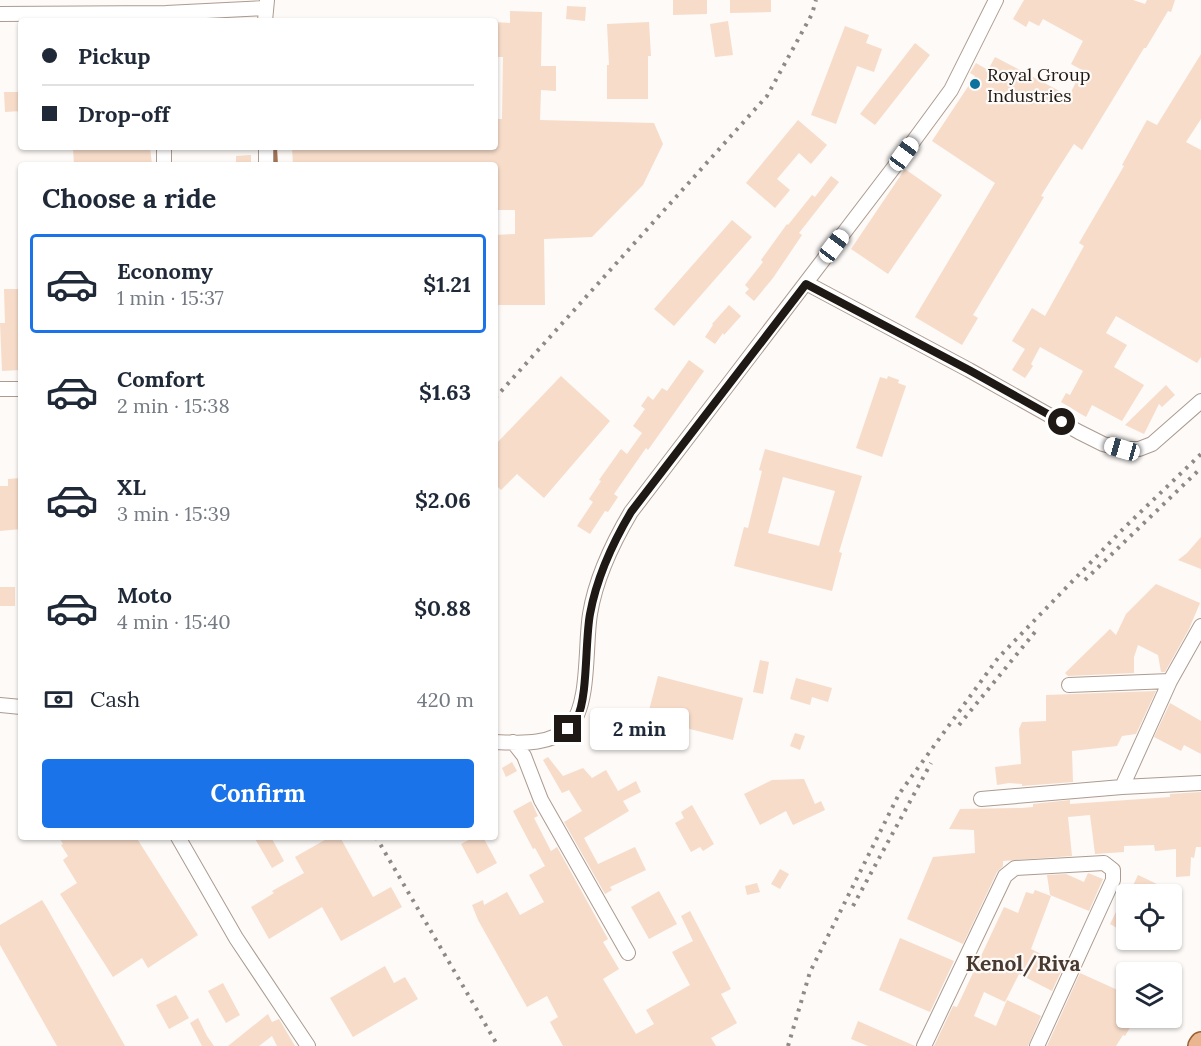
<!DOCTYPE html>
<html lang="en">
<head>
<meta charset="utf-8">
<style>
  :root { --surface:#fff; --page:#f6f6f7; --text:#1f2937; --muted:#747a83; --line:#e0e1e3; --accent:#1a73e8 }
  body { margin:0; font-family:Lora,serif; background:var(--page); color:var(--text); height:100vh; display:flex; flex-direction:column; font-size:22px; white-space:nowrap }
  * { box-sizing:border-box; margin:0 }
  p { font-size:20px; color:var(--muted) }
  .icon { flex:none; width:33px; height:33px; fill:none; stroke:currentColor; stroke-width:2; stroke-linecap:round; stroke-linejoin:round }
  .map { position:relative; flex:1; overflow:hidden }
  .details { position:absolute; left:18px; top:162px; width:480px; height:678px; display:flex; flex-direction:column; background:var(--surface); border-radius:6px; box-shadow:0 2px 4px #0004 }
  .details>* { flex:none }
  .banner { position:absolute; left:18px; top:18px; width:480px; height:132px; border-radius:6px; box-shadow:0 2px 4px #0004; display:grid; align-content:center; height:132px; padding:0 24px; background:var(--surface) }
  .buttons { position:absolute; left:1116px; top:884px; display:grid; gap:12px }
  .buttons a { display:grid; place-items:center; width:66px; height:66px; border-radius:6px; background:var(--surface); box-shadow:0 2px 4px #0004; font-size:30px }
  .end { position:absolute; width:27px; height:27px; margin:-14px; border:8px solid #1f1915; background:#fff; box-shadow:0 0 0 3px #fff }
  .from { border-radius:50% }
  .bubble { position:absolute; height:42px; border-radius:6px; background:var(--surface); box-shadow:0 2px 4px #0004; font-size:20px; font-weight:700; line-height:42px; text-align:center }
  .car { position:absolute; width:18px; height:36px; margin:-18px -9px; border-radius:8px; box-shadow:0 0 4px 2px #0007; background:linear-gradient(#fff 24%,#345 0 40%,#fff 0 76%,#345 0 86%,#fff 0) }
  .banner b { display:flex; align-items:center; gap:21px; height:57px; font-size:22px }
  .banner b+b { border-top:2px solid var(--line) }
  .banner i { width:15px; height:15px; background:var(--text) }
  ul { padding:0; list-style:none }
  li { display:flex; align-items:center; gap:18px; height:99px; margin:0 12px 9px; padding:0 12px; border:3px solid transparent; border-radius:6px }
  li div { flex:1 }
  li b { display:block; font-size:22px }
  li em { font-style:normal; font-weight:700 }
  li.current { border-color:var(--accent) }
  li>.icon { width:54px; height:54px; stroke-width:1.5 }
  h2 { padding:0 24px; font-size:27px; line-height:72px }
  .pay { display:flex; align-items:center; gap:15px; height:66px; padding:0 24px; font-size:22px }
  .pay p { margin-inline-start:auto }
  .action { display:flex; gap:12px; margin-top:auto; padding:12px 24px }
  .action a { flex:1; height:69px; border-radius:6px; background:var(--accent); color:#fff; font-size:24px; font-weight:700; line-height:69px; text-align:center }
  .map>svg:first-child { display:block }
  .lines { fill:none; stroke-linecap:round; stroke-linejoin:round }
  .stream { stroke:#a37555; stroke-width:4 }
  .building { fill:#f7dcca; fill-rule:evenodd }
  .minor-casing { stroke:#ac9b90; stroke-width:16 }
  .primary-casing { stroke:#9a6034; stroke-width:24 }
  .minor { stroke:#fff; stroke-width:14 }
  .primary { stroke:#eab68f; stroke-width:21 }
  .rail { stroke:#8f8a87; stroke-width:4; stroke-dasharray:3 6; stroke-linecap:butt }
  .route { stroke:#1f1915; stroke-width:8 }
  .poi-dot { fill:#0c729e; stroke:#fdfaf7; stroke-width:2 }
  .labels { text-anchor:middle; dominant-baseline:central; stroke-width:4.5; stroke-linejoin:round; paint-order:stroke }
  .poi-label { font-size:18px; fill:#1f1915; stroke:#fdfaf7; text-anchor:start }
  .quarter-label { font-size:21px; font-weight:bold; fill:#493a31; stroke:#fdfaf7 }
</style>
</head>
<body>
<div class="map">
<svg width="1201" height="1046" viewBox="0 0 1201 1046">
  <rect width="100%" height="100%" fill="#fdfaf7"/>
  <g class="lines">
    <path class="stream" d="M275,147L276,165"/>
  </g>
  <path class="building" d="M673,0H707V14L673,15Z
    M730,0H771V12L730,13Z
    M1024,0H1133L1145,4L1147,0H1175L1171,12L1168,11L1146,48H1144L1082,150L1074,144L1054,175L1041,196L1044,197L973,315L978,318L962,345L915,317L995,183L932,141L975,76L970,73L976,63L988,70L995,57L1069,96L1082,70L1071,64L1083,41L1043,19L1039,26L1029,21L1026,27L1013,19Z
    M567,6L586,7L585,21L566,19Z
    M510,11L542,12L541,66H556V91L541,90L540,120L654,123L663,144L643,185L592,237L544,239L545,305H495V235L515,234V210H495V165H293L292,147H495V119H502L503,57H495V22L510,23Z
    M728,21L733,55L715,57L710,24Z
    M649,22L651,56H648V99H607V65H609L607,24Z
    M845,26L869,35L866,43L882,49L874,72L857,66L836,124L811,115Z
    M915,43L930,55L875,125L860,114Z
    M1201,54V119L1186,142L1201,150V357L1197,363L1116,316L1106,333L1127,345L1114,367L1144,385L1122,421L1092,405L1086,417L1061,402L1066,393L1070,395L1083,371L1040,347L1031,364L1033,366L1025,378L1012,370L1025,349L1012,341L1032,308L1045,316L1084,246L1079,243L1124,166L1122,165L1147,120L1157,125Z
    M4,92H21V111L5,112Z
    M798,120L827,145L811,164L799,153L777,179L790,190L775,208L746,183Z
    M73,147H150L152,165H74Z
    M251,155V165H236V156Z
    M905,169L942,195L888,274L851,249Z
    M831,176L839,182L799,233L802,235L773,278L754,301L745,293L749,289L745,285L763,262L761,260L787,224L788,225L812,195L815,197Z
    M732,220L752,237L674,326L654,309Z
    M4,289H21V331H18L20,370L2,371L0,323H5Z
    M729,305L741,316L724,335L723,333L715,344L705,337L713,325L712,324Z
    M689,360L704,371L648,450L646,448L614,494L618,497L608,512L605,511L590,534L577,526L593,502L589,499L601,481L599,480L621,449L627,454L642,433L633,426L645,409L641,406L648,396L653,400L662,388L667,391Z
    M561,376L610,421L544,498L517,474L501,490L495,484V445Z
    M888,376L899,380L898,383L906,386L882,457L856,448L880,377L887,379Z
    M1166,385L1175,395L1162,407L1159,404L1144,434L1125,425Z
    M765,449L862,476L839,552L842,553L832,591L734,566L744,527L748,528L762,471L759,470ZM783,477L835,491L819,546L768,533Z
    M21,478V529L0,531V486H8V479Z
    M1201,537V569L1178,560L1187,553Z
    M1156,584L1200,603L1189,629L1165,672H1161L1158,655L1138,645L1134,657V673L1068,676L1065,673L1110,629L1116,635L1126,614Z
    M0,587H15V606H0Z
    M760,660L769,662L763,694L753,692Z
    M658,676L743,698L733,740L647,718Z
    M796,678L832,688L828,702L812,697L810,705L790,699Z
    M1156,691L1136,734L1122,736L1117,746L1072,751L1073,782L1022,786V784L1009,783L997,785L995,767L1021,764L1019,729L1022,722L1046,721V695Z
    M1170,703L1201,721V754L1184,745L1181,751L1154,737Z
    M795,733L805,736L800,750L790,746Z
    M548,757L563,776L583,768L592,778L606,770L618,791L636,781L641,792L623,801L629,811L584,838L598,864L635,847L646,870L610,887L612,890L605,894L564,822L582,811L569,790L562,793L543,760Z
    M512,762L517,771L506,777L502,768Z
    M804,779L815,804L821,801L825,810L793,825L786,811L760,825L744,794L772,780Z
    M1201,792V847H1196L1194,858L1191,857L1190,876L1176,877V849L1155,851L1154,845L1124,846V852L1095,854L1090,815L1068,817L1072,856L1003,861V866L997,872L963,944L907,919L933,857L975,853L974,830L949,829L960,809L1022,808L1033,807V804L1070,800V804L1170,797V794Z
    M531,801L538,816L534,818L551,851L557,847L608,939L603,942L619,969L603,979L636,1034L654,1024L646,1010L690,985L672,952L693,941L681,916L690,911L731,989L721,994L737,1023L711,1038L716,1046H563L550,1022L558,1017L547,996L527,1007L478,920L472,905L483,900L484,905L507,892L520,915L544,902L529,875L545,866L535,848L533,849L513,811Z
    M692,805L714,844L703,851L700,847L691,852L675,823L684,818L681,812Z
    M59,837H136L198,935L148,968L142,958L113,977L60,894L77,883L63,860L68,856L61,845L63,844Z
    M254,837H271L284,861L272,868Z
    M330,837H340L373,897L391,887L402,907L341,941L322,907L269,939L251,907L274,893L272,891L304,873L295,857Z
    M474,837H483L497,863L477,874L461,844Z
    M780,869L789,874L780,889L771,884Z
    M1088,873L1103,879L1089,911L1050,895L1047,875L1066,874L1084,882Z
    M1138,875L1178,894H1129Z
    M757,883L760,892L747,895L745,886Z
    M1035,890L1051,896L1031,949L1064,965L1052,991L1019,974L1005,1002L984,992L974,1016L996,1026L1007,1000L1041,1016L1028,1046H934L953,1006L957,1007L1004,907L1018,913L1026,892L1033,894Z
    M659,891L677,924L649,939L631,907Z
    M1126,892V933L1110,924Z
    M42,900L47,908L125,1046H57L0,945V925Z
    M900,938L954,961L930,1012L879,990Z
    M385,966L394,983L405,977L418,999L353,1037L330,998Z
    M1080,973L1122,992L1120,997L1126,1002V1017L1135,1019L1125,1036L1123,1035L1116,1046H1047Z
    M223,983L240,1015L226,1023L208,991Z
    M176,995L189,1018L169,1029L156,1005Z
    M268,1014L272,1022L279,1019L295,1046H277L272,1036L259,1046H228Z
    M198,1018L207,1036L214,1046H202L190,1023Z
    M858,1021L915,1046H868L851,1039Z"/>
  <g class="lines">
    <g class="minor-casing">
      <path id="minor" d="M0,14L166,13L266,8
        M265,21L267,0
        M266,147V165
        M164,165V147
        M806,283L969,370L1079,432L1103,444L1122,449H1139L1152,444L1201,401
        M0,389H21
        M1069,685L1170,681
        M0,705L21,707
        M495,742C519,743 551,746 570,726C590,705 585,644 590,614C596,577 612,544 631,512L904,154L951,90L996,0
        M513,742L524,756L541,800L628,953
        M1122,787L1201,783
        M981,799L1122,787L1170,681L1201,626
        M178,837L236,938L308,1046
        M924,1046L1005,876L1015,868L1104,863L1113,870V880L1037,1046"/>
    </g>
    <g class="primary-casing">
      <path id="primary" d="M1199,1046L1201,1043"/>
    </g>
    <use href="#minor" class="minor"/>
    <use href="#primary" class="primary"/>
    <path class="rail" d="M495,398L767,96L812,14L816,0
      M1085,580L1201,468
      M959,725L1035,632
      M376,837L498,1046
      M853,906L931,763
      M788,1046L810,972L899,794L998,658L1125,527L1201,454"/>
  </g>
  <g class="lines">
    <path class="route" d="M568,729C570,725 575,722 577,718C588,697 585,640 590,614C597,576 612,544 631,512L806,284L969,370L1062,422"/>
  </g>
  <circle class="poi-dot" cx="975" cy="84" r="6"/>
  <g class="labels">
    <g class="poi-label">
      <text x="987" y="74">Royal Group<tspan x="987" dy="21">Industries</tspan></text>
    </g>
    <g class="quarter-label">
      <text x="1023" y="963">Kenol/Riva</text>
    </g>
  </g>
</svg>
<div class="buttons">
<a><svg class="icon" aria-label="locate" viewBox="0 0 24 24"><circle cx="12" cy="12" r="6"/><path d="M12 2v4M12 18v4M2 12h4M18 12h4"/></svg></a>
<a><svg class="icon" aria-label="layers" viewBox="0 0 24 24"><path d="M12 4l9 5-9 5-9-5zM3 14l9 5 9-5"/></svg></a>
</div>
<i class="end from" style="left:1062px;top:422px"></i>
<i class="end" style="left:568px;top:729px"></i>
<div class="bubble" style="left:590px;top:708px;width:99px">2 min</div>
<i class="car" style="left:904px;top:154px;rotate:36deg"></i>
<i class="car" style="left:834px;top:246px;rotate:37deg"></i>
<i class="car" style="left:1122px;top:449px;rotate:286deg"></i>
<div class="banner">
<b><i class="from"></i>Pickup</b>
<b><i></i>Drop-off</b>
</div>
<section class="details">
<h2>Choose a ride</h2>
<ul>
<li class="current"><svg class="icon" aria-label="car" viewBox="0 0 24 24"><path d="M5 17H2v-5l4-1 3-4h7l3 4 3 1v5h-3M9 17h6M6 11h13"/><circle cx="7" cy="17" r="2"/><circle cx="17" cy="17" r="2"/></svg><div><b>Economy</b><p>1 min · 15:37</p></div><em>$1.21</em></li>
<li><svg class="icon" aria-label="car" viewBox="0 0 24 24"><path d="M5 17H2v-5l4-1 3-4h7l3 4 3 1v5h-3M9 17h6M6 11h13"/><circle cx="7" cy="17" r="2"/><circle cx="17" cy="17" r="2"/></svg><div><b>Comfort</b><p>2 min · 15:38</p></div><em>$1.63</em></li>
<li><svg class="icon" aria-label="car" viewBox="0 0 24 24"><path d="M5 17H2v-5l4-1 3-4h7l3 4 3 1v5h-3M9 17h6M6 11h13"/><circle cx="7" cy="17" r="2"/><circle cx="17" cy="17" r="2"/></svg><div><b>XL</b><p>3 min · 15:39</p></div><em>$2.06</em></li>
<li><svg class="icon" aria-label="car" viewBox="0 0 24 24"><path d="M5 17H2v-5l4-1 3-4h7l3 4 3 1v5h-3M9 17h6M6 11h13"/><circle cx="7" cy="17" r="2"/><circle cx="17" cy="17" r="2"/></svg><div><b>Moto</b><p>4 min · 15:40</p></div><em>$0.88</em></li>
</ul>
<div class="pay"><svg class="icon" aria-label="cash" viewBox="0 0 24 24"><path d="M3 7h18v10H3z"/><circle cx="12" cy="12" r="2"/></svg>Cash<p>420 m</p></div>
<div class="action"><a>Confirm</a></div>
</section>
</div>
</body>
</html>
